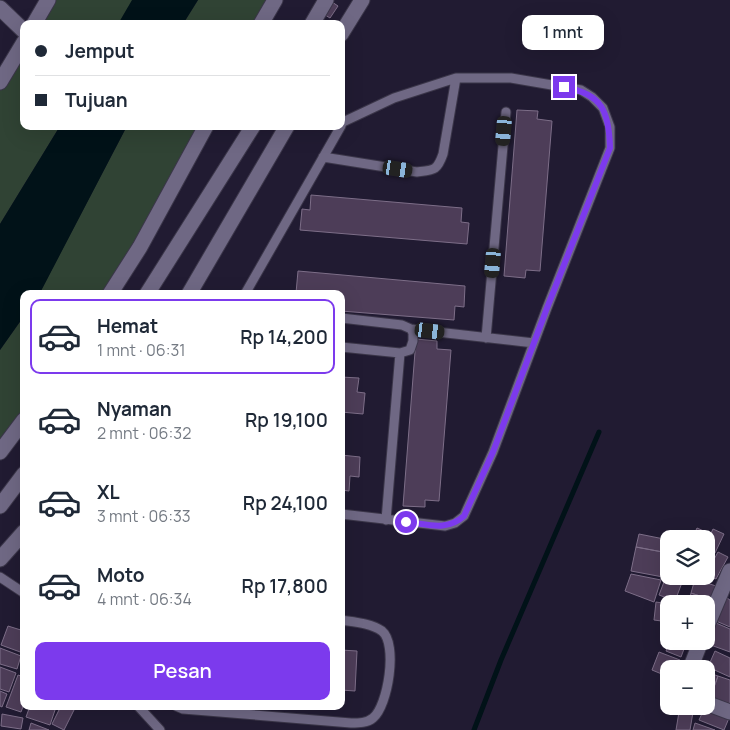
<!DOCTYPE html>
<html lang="id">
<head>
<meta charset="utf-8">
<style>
  :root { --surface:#fff; --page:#f2f2f3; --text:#1f2937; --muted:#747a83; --line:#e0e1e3; --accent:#7c3aed }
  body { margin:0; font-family:Manrope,sans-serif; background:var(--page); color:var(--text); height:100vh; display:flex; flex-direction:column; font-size:19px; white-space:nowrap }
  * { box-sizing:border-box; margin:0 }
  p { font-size:16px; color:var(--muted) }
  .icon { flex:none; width:28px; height:28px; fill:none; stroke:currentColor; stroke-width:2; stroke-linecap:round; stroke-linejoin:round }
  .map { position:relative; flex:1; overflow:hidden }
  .drawer { position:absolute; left:20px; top:290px; width:325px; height:420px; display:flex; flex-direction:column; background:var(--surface); border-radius:10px; box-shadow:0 5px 20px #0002 }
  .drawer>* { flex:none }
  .guide { position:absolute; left:20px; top:20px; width:325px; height:110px; border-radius:10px; box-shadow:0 5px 20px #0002; display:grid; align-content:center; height:110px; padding:0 15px; background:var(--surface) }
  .tools { position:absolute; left:660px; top:530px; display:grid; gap:10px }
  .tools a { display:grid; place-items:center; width:55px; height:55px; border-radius:10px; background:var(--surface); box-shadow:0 5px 20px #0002; font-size:25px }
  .end { position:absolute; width:22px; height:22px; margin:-11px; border:6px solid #7c3aed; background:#fff; box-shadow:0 0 0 2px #fff }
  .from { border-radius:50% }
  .bubble { position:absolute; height:35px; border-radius:10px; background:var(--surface); box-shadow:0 5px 20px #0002; font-size:16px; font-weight:600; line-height:35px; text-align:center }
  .car { position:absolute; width:15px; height:30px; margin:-15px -8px; border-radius:6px; box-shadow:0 0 4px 1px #0007; background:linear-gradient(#222 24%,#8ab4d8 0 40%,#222 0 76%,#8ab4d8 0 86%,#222 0) }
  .guide b { display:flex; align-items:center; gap:18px; height:48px; font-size:19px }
  .guide b+b { border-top:1px solid var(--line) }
  .guide i { width:12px; height:12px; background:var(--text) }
  ul { padding:9px 0 0; list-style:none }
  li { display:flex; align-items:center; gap:15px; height:75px; margin:0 10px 8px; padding:0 5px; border:2px solid transparent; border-radius:10px }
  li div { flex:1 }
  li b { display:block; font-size:19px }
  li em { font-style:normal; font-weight:600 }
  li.selected { border-color:var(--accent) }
  li>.icon { width:45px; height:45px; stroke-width:1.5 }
  .primary-button { display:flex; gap:10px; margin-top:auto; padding:10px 15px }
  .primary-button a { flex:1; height:58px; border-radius:10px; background:var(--accent); color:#fff; font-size:20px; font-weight:600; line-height:58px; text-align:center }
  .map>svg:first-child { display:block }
  .green { fill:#304334 }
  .water { fill:#011218 }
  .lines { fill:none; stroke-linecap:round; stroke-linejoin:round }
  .stream { stroke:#011218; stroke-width:5 }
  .building { fill:#4d3d58; stroke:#7d6e88 }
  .service-casing { stroke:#3b3649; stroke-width:11 }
  .minor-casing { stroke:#3b3649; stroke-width:17 }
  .tertiary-casing { stroke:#3b3649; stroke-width:17 }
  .service { stroke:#6f6884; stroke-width:9 }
  .minor { stroke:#6f6884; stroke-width:15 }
  .tertiary { stroke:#6f6884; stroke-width:15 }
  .route { stroke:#7c3aed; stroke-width:6 }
</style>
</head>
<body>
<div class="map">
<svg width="730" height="730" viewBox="0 0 730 730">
  <rect width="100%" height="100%" fill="#211b32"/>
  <path class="green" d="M48,0H133L119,24H34Z
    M198,0H275L261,24H183Z
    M24,42V126H60L0,224V82Z
    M127,126H206L110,294H39Z
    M24,316V420L0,452V350Z"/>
  <path class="water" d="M132,0H198L183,24H118Z
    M60,126H127L40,293L24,294V316L0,350V224Z"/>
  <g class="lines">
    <path class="stream" d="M474,730L501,660L599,432"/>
  </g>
  <path class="building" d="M329,0L338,6L330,18L314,8Z
    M517,110L538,111L537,119L552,121L540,271L526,270L525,278L504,276Z
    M311,195L462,208L461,222L469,223L467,244L300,230L302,209L310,210Z
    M298,271L465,286L464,307L455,306L454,320L341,311V294L296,293Z
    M416,339L437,341V349L451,350L439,501L425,500V507L403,506Z
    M341,377L359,378L357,392L365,393L363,414L341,412Z
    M341,455L360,457L359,477L350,476L349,491L341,490Z
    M697,528L706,532L703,539H692Z
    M713,529L724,534L715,553L706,549V544Z
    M639,534L669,540L668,553L636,547Z
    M636,547L668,553L663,577L631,571Z
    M718,552L728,557L716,579L706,574Z
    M631,574L661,580L654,602L625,591Z
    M667,574L669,576L683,580L675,601L659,595Z
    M695,579L716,586L712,600L691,593Z
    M691,593L712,600L706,613V604H688Z
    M727,598L730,600V627L716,621Z
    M656,602L669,604V622L654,620Z
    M716,623L730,629V652L708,644Z
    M8,626L24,631L23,653L1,645Z
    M670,641H687L681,657L666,651Z
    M0,648L21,656L17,669L0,664Z
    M341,650L357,651L355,691L341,690Z
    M715,651L730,658V677L708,667Z
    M659,652L680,660L677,669H669V677L652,670Z
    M0,667L16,673L9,692L0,689Z
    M706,672L718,676L709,701L706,700Z
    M18,675L24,677V704L21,712L6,707Z
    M718,676L730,680V708L709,701Z
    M0,691L7,694L2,707L0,706Z
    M30,706L56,707L50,725L26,717Z
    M61,706H71L75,708L64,730L52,724Z
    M680,706H694L690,730H676Z
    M705,707L729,718L724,730L699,720Z
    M2,714L23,718L21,729L1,726Z
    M31,723L49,730H29Z
    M695,723L715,730H693Z"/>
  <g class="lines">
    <g class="service-casing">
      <path id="service" d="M341,125L343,122L394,98L456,78H511L581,90L592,97L603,108L610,127V148L547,308L493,452L464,516L455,523L445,526L341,514
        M323,157L417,172C434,170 437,171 443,154L456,78
        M245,294L341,126
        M341,318L402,325L411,329L413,333V341L410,350L400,353L341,347
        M411,329L534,343
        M486,338L506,112
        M386,520L400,353
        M0,577L24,593
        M138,706L160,730
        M176,706L183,709L351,723C359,723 367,723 373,718C388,706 398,644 382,631C371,623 354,622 341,620"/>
    </g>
    <g class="minor-casing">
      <path id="minor" d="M0,8L24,31
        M312,24L326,0
        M341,34L362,0
        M147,294L253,126
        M189,294L287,126
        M0,506L24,474
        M0,559L24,532
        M706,628L730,571
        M690,669L701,641
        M706,703L730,712"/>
    </g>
    <g class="tertiary-casing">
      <path id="tertiary" d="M34,24L48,0
        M261,24L275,0
        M0,82L24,42
        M110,294L140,247L206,126
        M0,452L24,420"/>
    </g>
    <use href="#service" class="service"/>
    <use href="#minor" class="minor"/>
    <use href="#tertiary" class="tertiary"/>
  </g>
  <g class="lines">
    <path class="route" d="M406,522C428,524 446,532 464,516L493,452L547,308L610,148C609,112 603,94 564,87"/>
  </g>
</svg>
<div class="tools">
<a><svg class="icon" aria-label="layers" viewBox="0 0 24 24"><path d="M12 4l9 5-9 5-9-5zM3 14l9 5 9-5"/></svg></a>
<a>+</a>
<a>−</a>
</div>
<i class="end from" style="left:406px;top:522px"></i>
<i class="end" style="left:564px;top:87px"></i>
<div class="bubble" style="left:522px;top:15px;width:82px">1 mnt</div>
<i class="car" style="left:504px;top:131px;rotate:185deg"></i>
<i class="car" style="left:398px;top:169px;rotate:99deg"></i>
<i class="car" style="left:493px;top:263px;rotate:185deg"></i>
<i class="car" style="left:430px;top:331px;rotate:97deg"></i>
<div class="guide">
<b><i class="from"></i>Jemput</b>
<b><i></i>Tujuan</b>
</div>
<section class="drawer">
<ul>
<li class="selected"><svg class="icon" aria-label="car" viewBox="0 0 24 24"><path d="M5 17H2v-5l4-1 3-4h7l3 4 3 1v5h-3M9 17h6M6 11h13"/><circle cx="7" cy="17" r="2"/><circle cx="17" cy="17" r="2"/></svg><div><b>Hemat</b><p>1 mnt · 06:31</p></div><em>Rp 14,200</em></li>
<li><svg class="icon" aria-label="car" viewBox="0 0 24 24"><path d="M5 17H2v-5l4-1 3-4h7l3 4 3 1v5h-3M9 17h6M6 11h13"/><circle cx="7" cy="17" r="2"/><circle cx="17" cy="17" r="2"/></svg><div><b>Nyaman</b><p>2 mnt · 06:32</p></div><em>Rp 19,100</em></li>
<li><svg class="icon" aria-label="car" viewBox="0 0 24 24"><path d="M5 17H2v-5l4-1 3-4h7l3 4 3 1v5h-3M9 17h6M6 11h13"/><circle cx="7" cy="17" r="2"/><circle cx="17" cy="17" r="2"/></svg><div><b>XL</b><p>3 mnt · 06:33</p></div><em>Rp 24,100</em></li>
<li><svg class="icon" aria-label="car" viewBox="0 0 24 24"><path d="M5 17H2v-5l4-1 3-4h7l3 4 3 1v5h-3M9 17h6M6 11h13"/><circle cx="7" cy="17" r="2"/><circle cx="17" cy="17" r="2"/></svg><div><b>Moto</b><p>4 mnt · 06:34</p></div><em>Rp 17,800</em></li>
</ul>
<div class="primary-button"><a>Pesan</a></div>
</section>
</div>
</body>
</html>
